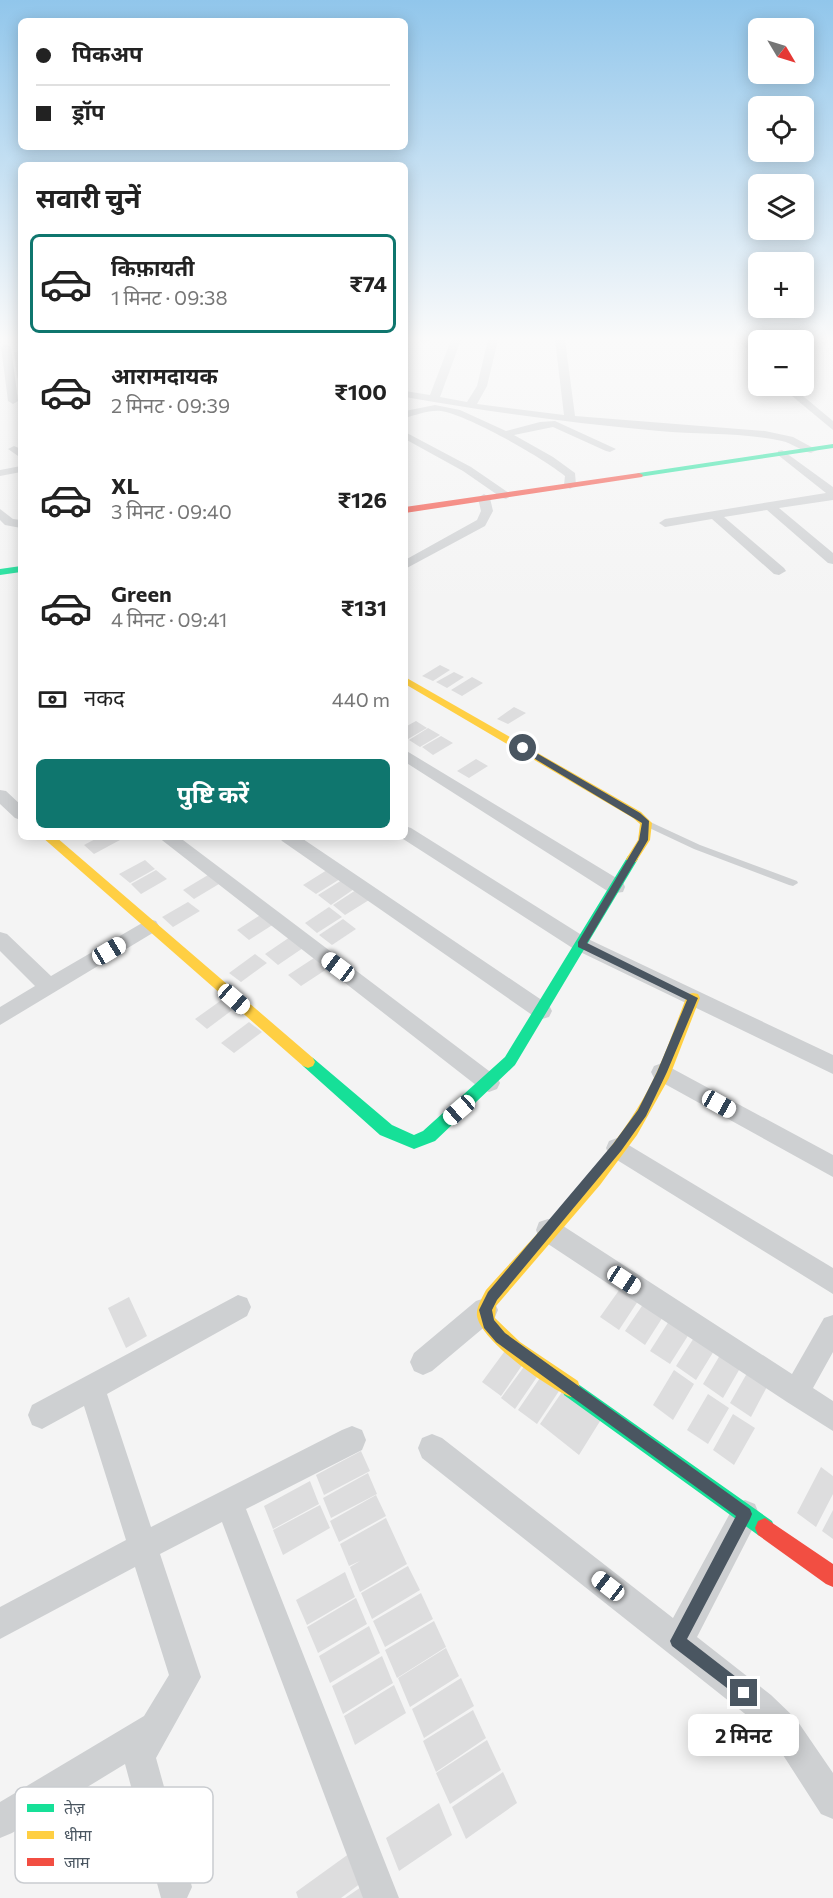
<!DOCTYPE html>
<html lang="hi">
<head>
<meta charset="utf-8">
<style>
  :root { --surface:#fff; --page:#f6f6f6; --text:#222; --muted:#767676; --line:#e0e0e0; --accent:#0f766e }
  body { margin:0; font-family:Commissioner,"Noto Sans Devanagari",sans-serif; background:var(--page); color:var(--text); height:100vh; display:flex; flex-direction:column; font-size:22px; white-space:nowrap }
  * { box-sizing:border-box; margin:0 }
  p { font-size:20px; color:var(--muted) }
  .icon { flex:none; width:33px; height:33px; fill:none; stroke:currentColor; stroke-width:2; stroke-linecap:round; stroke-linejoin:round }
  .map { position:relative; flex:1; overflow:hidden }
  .sheet { position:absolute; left:18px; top:162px; width:390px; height:678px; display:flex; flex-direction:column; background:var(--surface); border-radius:9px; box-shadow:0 3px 15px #0003 }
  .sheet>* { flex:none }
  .top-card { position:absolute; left:18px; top:18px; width:390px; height:132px; border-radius:9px; box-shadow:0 3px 15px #0003; display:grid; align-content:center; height:132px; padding:0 18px; background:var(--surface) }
  .needle { width:39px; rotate:128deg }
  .fabs { position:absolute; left:748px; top:18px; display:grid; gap:12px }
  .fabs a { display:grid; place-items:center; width:66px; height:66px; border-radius:9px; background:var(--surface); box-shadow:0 3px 15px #0003; font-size:30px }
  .end { position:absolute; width:27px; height:27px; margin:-14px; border:8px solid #4a5661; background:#fff; box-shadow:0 0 0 3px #fff }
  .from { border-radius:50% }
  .bubble { position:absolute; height:42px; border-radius:9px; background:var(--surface); box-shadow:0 3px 15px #0003; font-size:20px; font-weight:700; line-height:42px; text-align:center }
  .car { position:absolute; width:18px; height:36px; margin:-18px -9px; border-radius:8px; box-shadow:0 0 4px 2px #0007; background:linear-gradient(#fff 24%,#345 0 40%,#fff 0 76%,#345 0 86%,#fff 0) }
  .top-card b { display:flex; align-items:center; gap:21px; height:57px; font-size:22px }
  .top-card b+b { border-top:2px solid var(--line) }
  .top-card i { width:15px; height:15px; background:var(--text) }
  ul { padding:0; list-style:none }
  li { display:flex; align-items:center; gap:18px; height:99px; margin:0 12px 9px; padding:0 6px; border:3px solid transparent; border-radius:9px }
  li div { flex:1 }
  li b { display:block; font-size:22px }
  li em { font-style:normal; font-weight:700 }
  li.selected { border-color:var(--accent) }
  li>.icon { width:54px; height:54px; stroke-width:1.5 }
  h2 { padding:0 18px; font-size:27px; line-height:72px }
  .pay { display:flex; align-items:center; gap:15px; height:66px; padding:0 18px; font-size:22px }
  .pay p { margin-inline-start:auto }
  .action { display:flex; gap:12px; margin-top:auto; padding:12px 18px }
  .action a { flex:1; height:69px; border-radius:9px; background:var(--accent); color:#fff; font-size:24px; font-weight:700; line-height:69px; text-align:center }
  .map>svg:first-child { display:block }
  .building { fill:#ddddde }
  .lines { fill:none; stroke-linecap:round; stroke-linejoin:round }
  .lane { fill:#ced0d2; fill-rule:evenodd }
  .street { fill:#ced0d2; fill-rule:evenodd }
  .fast { fill:#16e098; fill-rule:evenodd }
  .slow { fill:#ffcf43; fill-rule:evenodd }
  .jam { fill:#f24e42; fill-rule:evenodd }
  .route { fill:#4a5661 }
  .key { fill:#fff; stroke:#c9ccd0; stroke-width:1.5 }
  .key-label { font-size:16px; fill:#4a5661 }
</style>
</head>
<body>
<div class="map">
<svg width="833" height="1898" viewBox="0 0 833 1898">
  <rect width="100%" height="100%" fill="#f4f4f4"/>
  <path class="building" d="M14,352H21V388L17,376Z
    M440,665L450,670L433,681L422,676Z
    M454,672L464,677L447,688L436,682Z
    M472,677L483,683L462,696L451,690Z
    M514,707L526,713L508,724L497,719Z
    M416,721L427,728L408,739L405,737V727Z
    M428,728L440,735L420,747L409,740Z
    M441,736L453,743L433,755L422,747Z
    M476,759L488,766L469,778L457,771Z
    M99,837H116L120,840L94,854L84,845Z
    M145,860L155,869L130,883L119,874Z
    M156,870L167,879L141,894L131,884Z
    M327,870L340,879L316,894L303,885Z
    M208,875L219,884L194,899L183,890Z
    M342,880L354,889L331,905L318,895Z
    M356,890L369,900L345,915L333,905Z
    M188,902L200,911L173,927L162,917Z
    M329,907L342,917L317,933L305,923Z
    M262,914L274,924L249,940L237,930Z
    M343,919L356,929L332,945L319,935Z
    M290,937L303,948L278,965L265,954Z
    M255,954L267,963L241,982L229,973Z
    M314,958L327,969L301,986L288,975Z
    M223,999L235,1008L207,1029L195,1019Z
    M249,1022L262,1032L234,1053L221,1043Z
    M622,1286L640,1298L619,1330L600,1317Z
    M129,1297L147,1336L126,1348L108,1308Z
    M646,1300L666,1312L645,1345L625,1331Z
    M671,1318L691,1331L670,1364L650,1351Z
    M697,1333L717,1346L696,1380L676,1366Z
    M507,1348L525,1361L501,1396L482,1382Z
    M723,1350L743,1363L723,1398L703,1384Z
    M526,1364L539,1374L515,1409L501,1398Z
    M750,1368L770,1381L751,1417L730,1403Z
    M674,1370L694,1384L673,1420L653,1405Z
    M542,1375L561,1388L537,1424L518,1410Z
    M564,1389L602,1418L579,1455L540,1424Z
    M708,1394L729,1408L708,1444L687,1430Z
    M733,1414L755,1428L734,1465L713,1450Z
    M361,1451L370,1471L324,1495L316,1475Z
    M821,1467L833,1476V1494L816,1527L797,1513Z
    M368,1473L377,1494L331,1518L323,1498Z
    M310,1481L319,1504L273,1529L264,1506Z
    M376,1495L386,1516L339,1542L330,1521Z
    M320,1505L330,1528L283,1555L273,1530Z
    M833,1510V1539L822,1531Z
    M386,1518L407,1564L360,1592L350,1567L360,1561L349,1566L340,1544Z
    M408,1566L420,1590L372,1619L361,1593Z
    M345,1572L355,1597L307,1625L296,1600Z
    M421,1593L433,1619L385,1647L373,1621Z
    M356,1598L367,1624L318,1653L307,1627Z
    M434,1621L446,1647L397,1678L385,1650Z
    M369,1626L380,1653L330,1683L319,1656Z
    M446,1648L459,1676L410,1707L398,1678Z
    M382,1656L393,1683L343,1714L332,1686Z
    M461,1678L474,1706L424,1738L412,1709Z
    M394,1685L406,1713L355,1745L344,1716Z
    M473,1710L486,1738L436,1772L423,1741Z
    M487,1740L501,1770L450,1804L436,1773Z
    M503,1772L517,1803L466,1839L452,1807Z
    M439,1803L452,1835L399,1871L386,1838Z
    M357,1848L369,1877L341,1898H298L296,1892Z
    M370,1881L377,1898H345Z"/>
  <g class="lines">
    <path class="lane" d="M646,820L700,845L797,881L798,883L793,886L789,885L694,849L643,825L641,823Z"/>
    <path class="street" d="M420,340H430L424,344L421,343Z
      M451,340H461L440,397L467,402L477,386L488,340H498L487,386L477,404L564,415L555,340H565L575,416L765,431L793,437L817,450L811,453C801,451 792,443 782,441C742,432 699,435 659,431C573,423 489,412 405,397V391L430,395Z
      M738,340H748L759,351V360Z
      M6,344L11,347L18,401L13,404L8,401L1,347Z
      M780,386H791L833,421V430Z
      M435,405L460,410L506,431L540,422L555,421L616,449L610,452L606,451L553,427L514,435L553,457L575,473L576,485L570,489L564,485L565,476C543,458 468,415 441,411C428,410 417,415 405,418V411Z
      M405,432L471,467L512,495L506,499L502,498L463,471L405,439Z
      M14,446L21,449V458L8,449Z
      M782,450L833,487V500L779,508L833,553V564L828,563L767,510L724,517L784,568L786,571L779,575L774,574L712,519L665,527L659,523L665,519L826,493L778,455V451Z
      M21,466V472L0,476V470Z
      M484,494L490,498L493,511L485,526L405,569V560L477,520L481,511L478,498Z
      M0,509L13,519L21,520V528L5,525L0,520Z
      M405,750L623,882L625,887L623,892L616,893L609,892L405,762Z
      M0,790L6,791L21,805V820L15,818L0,804Z
      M405,826L411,828L588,939L833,1055V1074L574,949L400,837H405Z
      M158,837H179L497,1077L500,1083L497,1089L489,1092L481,1089Z
      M279,837H300L549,1005L552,1011L549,1017L542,1019L535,1017L282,841Z
      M149,919L156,921L159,926L156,931L0,1025V1007L35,986L0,951V932L7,934L51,976Z
      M662,1063L833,1155V1177L654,1078L651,1072L654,1066Z
      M617,1138L833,1268V1294L609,1155L606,1148L609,1141Z
      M548,1219L557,1222L792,1374L824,1318L833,1315V1352L813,1388L833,1401V1431L787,1402L539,1238L536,1230L539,1222Z
      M238,1295L247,1298L251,1307L247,1316L107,1394L151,1527L342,1430L352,1426L362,1430L366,1440L362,1450L246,1509L399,1898H363L222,1522L160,1554L201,1677L156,1758L192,1887L187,1898H161L125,1764L12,1833L0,1838V1802L144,1716L169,1675L135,1567L0,1639V1607L126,1540L84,1406L42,1429L32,1425L28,1415L32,1405Z
      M485,1298L494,1301L498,1310L494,1319L432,1371L423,1375L414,1371L410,1362L414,1353L476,1301Z
      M432,1434L442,1438L673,1618L735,1504L745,1500L755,1504L759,1514L755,1524L697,1637L771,1695L796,1719L833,1773V1819L821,1814L774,1741L749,1717L422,1458L418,1448L422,1438Z"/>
    <path class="fast" d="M833,444V448L639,477L635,475L639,473Z
      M21,566V572L0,575V569Z
      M632,855L638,859L515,1065L435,1141L414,1149L380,1135L303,1066L301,1062L303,1058L308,1056L313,1058L392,1125L414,1135L423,1131L505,1057L628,856Z
      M571,1379L772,1521L775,1528L772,1535L765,1538L758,1535L564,1395L562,1388L564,1381Z"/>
    <path class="slow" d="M405,677L641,812L652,823L650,840L636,862H628L626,859L638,840L640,824L633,818L405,684Z
      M42,837H56L313,1058L315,1062L313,1066L308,1068L303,1066Z
      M693,993L698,994L700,998L669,1078L637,1135L600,1185L496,1306L495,1318L520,1342L578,1381L580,1388L578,1395L571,1397C548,1388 481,1341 477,1316C476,1307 482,1298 486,1290C540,1229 601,1170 643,1099C661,1068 673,1032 686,998L688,994Z"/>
    <path class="jam" d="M639,473L643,475L642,477L405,513V507Z
      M765,1518L833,1564V1587L826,1584L758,1535L755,1528L758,1521Z"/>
  </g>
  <linearGradient id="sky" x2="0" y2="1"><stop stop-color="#91c6eb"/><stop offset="0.56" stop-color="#fafafa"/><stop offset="1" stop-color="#fafafa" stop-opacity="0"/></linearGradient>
  <rect width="833" height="605" fill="url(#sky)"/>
  <path class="route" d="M520,747H526L640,813L649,821L648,840L587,943L698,998L667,1072L646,1116L621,1151L497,1300L492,1310L494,1320L505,1333L750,1509L752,1514L750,1519L687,1639L749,1687L752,1693L749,1698L744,1701L672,1646L670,1641L736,1516L496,1342L484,1328L479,1310L488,1292L613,1144L638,1110L657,1072L687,1000L578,947V942L639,840L642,823L520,750Z"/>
  <rect x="15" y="1787" width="198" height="96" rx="9" class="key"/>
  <rect x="27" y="1804" width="27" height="8" fill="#16e098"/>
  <rect x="27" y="1831" width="27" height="8" fill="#ffcf43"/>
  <rect x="27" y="1858" width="27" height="8" fill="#f24e42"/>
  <g class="key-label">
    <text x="64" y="1814">तेज़</text>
    <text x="64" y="1841">धीमा</text>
    <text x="64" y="1868">जाम</text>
  </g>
</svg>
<div class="fabs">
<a><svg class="needle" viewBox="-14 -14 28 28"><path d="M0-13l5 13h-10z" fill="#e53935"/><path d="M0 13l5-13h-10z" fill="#767676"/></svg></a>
<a><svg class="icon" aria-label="locate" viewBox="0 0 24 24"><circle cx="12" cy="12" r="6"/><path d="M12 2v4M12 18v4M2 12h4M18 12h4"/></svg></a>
<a><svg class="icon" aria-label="layers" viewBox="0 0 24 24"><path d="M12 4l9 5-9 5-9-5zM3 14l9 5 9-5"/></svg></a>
<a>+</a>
<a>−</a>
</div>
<i class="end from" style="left:523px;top:748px"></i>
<i class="end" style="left:744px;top:1693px"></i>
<div class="bubble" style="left:688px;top:1714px;width:111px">2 मिनट</div>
<i class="car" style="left:109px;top:951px;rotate:59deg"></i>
<i class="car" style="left:338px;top:967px;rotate:307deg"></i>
<i class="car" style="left:234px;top:999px;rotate:131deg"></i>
<i class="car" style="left:719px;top:1104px;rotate:119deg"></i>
<i class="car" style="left:459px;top:1110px;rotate:229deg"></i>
<i class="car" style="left:624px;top:1280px;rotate:123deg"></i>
<i class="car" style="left:608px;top:1586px;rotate:308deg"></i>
<div class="top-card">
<b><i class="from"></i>पिकअप</b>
<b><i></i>ड्रॉप</b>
</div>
<section class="sheet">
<h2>सवारी चुनें</h2>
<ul>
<li class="selected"><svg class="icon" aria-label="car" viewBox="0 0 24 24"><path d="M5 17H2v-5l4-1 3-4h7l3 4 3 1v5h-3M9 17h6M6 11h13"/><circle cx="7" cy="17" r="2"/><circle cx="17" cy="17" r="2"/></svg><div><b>किफ़ायती</b><p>1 मिनट · 09:38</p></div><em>₹74</em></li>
<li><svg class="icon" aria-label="car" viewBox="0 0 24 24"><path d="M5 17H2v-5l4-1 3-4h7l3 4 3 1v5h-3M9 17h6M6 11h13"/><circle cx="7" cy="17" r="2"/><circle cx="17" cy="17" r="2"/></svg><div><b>आरामदायक</b><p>2 मिनट · 09:39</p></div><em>₹100</em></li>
<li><svg class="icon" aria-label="car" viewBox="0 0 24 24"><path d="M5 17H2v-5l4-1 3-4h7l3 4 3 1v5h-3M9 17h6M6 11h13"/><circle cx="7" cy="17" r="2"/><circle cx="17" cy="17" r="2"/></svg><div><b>XL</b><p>3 मिनट · 09:40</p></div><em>₹126</em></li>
<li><svg class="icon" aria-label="car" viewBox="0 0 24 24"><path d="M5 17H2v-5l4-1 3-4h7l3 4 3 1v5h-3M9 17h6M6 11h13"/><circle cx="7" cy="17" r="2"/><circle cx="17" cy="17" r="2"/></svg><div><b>Green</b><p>4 मिनट · 09:41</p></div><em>₹131</em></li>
</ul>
<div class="pay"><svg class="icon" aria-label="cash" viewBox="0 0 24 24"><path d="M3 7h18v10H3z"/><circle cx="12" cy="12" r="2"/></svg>नकद<p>440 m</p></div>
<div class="action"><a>पुष्टि करें</a></div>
</section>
</div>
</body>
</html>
